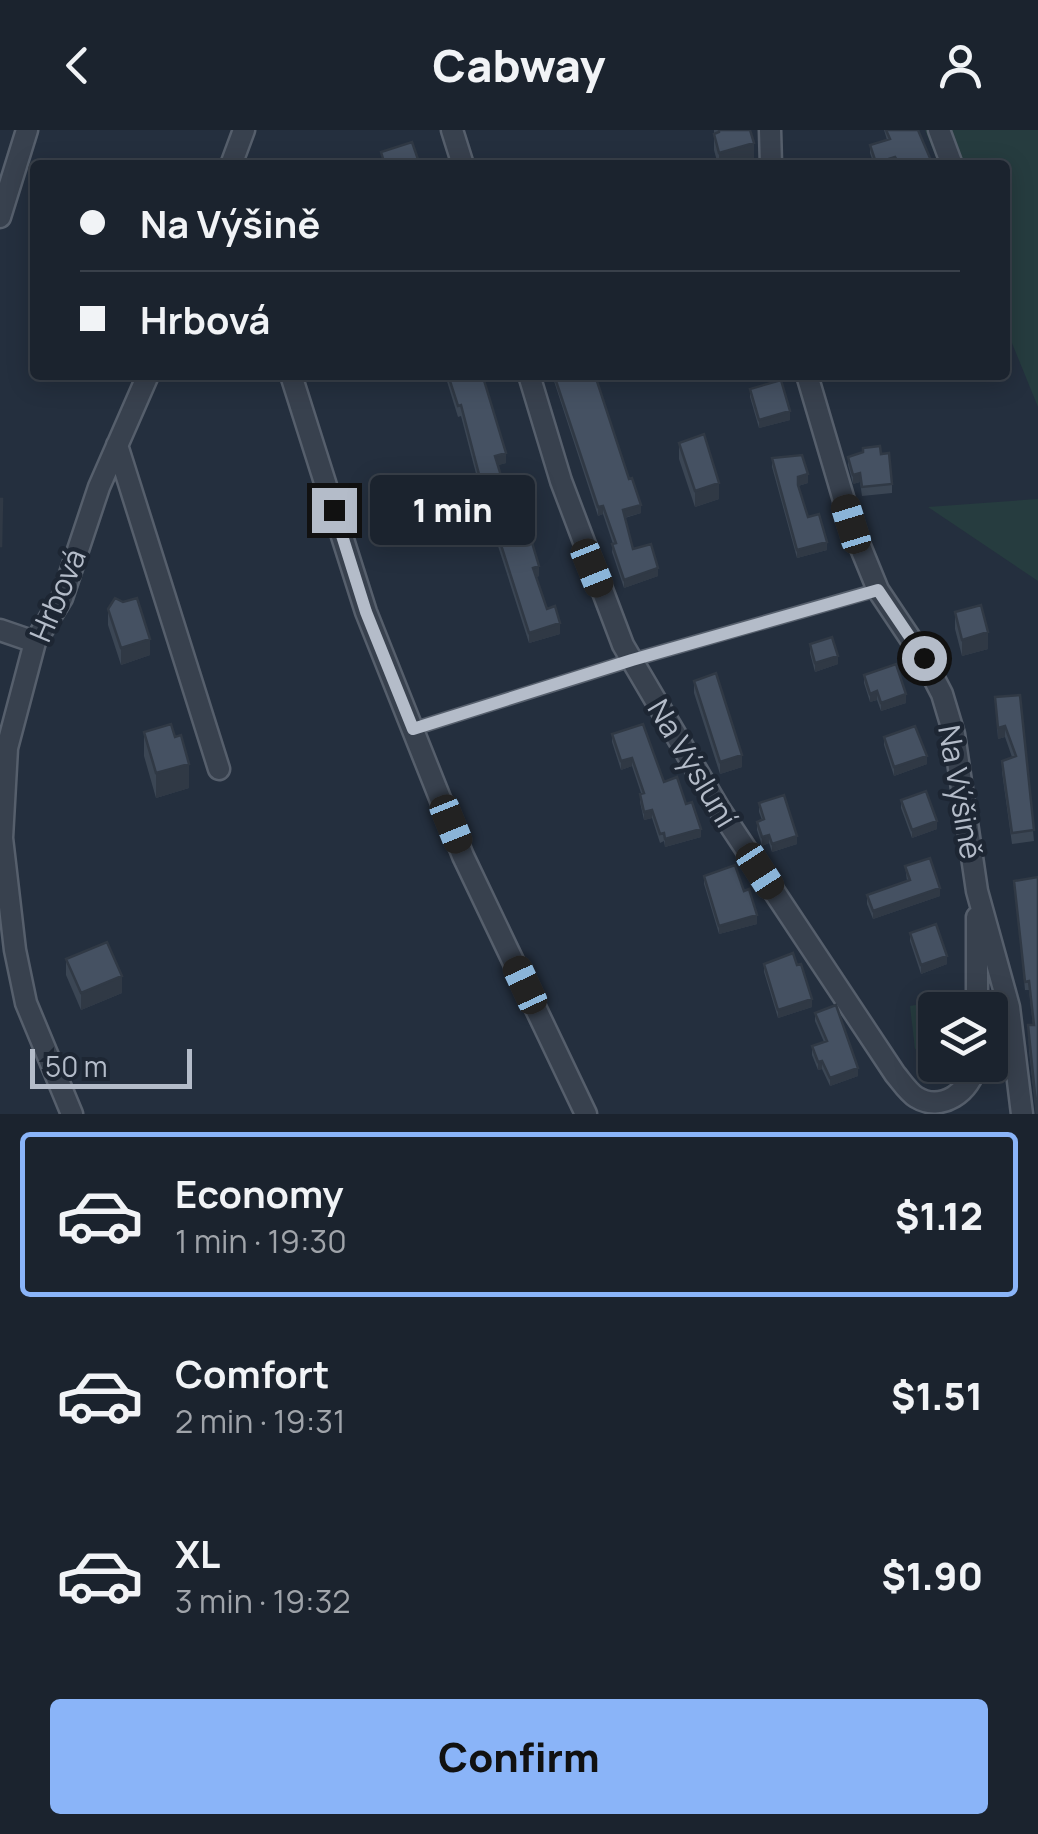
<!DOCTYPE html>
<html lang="en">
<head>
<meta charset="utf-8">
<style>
  :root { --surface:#1b232e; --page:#282f3a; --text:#f1f3f6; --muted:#a0a4aa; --line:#39404a; --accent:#8ab4f8 }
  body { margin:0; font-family:Manrope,sans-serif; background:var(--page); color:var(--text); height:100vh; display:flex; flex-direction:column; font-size:38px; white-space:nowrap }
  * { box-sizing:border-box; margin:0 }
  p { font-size:32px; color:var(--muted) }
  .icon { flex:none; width:55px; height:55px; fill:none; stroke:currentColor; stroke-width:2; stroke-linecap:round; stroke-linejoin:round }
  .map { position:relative; height:984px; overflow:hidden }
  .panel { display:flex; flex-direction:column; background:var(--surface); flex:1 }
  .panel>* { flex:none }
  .guide { position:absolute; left:30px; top:30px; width:980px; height:220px; border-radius:10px; box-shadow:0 5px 25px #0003,0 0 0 2px var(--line); display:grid; align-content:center; height:220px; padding:0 50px; background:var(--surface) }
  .buttons { position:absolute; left:918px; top:862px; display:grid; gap:20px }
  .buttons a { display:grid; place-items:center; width:90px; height:90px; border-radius:10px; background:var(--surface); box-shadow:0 5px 25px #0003,0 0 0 2px var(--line); font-size:50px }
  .scale { position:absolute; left:30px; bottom:25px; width:162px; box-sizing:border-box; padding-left:10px; border:5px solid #b4bcc9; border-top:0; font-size:28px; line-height:35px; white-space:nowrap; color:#b4bcc9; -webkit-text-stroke:8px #1d2633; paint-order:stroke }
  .end { position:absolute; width:45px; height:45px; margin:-22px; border:12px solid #b4bcc9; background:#111; box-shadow:0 0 0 5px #111 }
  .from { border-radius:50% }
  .bubble { position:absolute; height:70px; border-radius:10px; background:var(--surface); box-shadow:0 5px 25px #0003,0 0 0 2px var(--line); font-size:32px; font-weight:800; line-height:70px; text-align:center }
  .car { position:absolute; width:30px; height:60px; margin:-30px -15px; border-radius:12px; box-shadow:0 0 8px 2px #0007; background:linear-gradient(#222 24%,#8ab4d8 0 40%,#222 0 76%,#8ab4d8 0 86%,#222 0) }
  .guide b { display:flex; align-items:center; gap:35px; height:95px; font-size:38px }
  .guide b+b { border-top:2px solid var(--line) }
  .guide i { width:25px; height:25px; background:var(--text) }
  ul { padding:18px 0 0; list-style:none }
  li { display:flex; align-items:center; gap:30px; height:165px; margin:0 20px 15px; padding:0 30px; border:5px solid transparent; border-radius:10px }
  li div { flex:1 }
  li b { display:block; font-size:38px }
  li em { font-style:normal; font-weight:800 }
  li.active { border-color:var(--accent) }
  li>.icon { width:90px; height:90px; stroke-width:1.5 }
  .action { display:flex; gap:20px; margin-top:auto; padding:20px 50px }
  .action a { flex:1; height:115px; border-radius:10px; background:var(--accent); color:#111; font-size:40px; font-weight:800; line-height:115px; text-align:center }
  header { display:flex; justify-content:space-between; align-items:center; height:130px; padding:0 50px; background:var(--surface); font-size:45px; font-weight:800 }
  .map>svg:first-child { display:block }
  .green { fill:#263c3f }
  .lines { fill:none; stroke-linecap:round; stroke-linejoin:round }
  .lane-casing { stroke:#565f6c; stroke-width:15 }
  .street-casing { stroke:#565f6c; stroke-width:25 }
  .lane { stroke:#38414e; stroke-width:10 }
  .street { stroke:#38414e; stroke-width:20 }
  .wall { fill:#3b4654 }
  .shaded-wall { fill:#303945 }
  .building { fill:#455162; stroke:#303945; stroke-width:2.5 }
  .route { stroke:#b4bcc9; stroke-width:12 }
  .labels { text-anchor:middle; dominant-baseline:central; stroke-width:9; stroke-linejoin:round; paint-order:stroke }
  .street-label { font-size:30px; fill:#b4bcc9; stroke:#1d2633 }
</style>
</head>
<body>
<header><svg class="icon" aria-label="back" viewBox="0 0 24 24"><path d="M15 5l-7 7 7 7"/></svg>Cabway<svg class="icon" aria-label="person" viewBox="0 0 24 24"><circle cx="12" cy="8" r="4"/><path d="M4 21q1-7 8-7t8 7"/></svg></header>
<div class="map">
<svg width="1038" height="984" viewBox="0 0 1038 984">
  <rect width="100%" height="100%" fill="#242f3e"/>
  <path class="green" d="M925,0H1038V277L1005,196V35H939Z
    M1038,369V451L928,377Z
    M932,872L935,918L915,919L910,876Z"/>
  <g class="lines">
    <g class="lane-casing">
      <path id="lane" d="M413,599L632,530L877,460"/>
    </g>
    <g class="street-casing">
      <path id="street" d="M452,0L463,35
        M770,0L771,35
        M939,0L952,35
        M231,35L244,0
        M0,87L27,0
        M291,245L366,482L463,726L586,984
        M529,245L561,351L623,515L720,680L895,944C901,951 908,962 916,967C941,983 972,961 975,935
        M807,245L851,394L878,460L924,529L942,564L954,604L977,761L1009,877L1022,984
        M117,315L219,639
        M0,500L35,512
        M977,880V787
        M72,984L26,873L15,820L2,708L7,618L35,512L62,468L99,357L148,245"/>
    </g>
    <use href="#lane" class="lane"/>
    <use href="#street" class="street"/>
  </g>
  <path class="wall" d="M714,0H750L754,30L734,35H718L714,20Z
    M884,0H918L933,35H874L870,23V15L887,10Z
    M445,245H475L506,333L498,335L507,365L539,446L536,447L547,479L560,504L529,513L481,363L461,286L458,287Z
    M552,245H595L641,383L625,388L633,419L658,446L624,458L612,422L613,414L603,384L598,386Z
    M750,259L790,290L759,298L750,267Z
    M679,313L719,369L695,377L679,329Z
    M881,324L892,354V363L862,366L860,352L853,354L848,335V327Z
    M772,328L808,353L798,356L808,387L827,420L797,428L772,337Z
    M108,479L150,525L121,535L108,495Z
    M955,482L988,519L962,526L955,499Z
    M810,514L838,534L815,542L810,523Z
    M864,545L906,573L881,581L877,570L870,572L864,553Z
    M694,551L742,637L720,644L694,563Z
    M1020,565L1034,711L1012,714L1002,642V631L1012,627L1005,607L998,609L995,567Z
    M144,602L189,658L156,668L144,626Z
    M612,604L664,652L686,674L701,707L665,717L664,711L660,713L652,688L644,690L640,672V664L641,663L632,636L621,640L612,612Z
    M884,607L927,634L894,646L884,615Z
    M901,670L937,699L912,708L901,678Z
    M759,673L797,714L772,722L769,713L762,716L757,700V692L762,690L759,682Z
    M905,736L940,766L873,789L867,774V765L907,751Z
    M704,746L744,761L757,794L719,804L704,754Z
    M1038,747V984H1036L1029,921L1028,895H1033L1029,860H1025L1014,751Z
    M910,803L947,834L921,844L910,811Z
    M66,829L122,863L81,880L66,845Z
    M764,834L812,877L778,888L764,842Z
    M815,883L858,946L830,956L822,939L818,940L812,925V916L824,912L815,891Z"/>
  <path class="shaded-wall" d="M754,13V30L734,35H719V23Z
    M895,27V35H876V33Z
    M790,281V290L759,298V290Z
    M506,323V333L495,336V326Z
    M860,343V352L853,354V345Z
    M808,344V353L798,356V347Z
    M719,353V369L695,377V361Z
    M641,375V383L623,388V380Z
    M603,376V384L598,386V377Z
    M827,412V420L797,428V420Z
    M539,436V446L533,448V438Z
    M658,438V446L624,458V450Z
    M560,493V504L529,513V503Z
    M988,502V519L962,526V510Z
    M150,509V525L121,535V518Z
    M838,526V534L815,542V533Z
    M877,561V570L870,572V564Z
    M906,564V573L881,581V573Z
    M1005,596V607L998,609V598Z
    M742,625V637L720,644V632Z
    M927,626V634L894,646V637Z
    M632,628V636L621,640V631Z
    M189,634V658L156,668V643Z
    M652,680V688L644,690V682Z
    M937,691V699L912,708V700Z
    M701,699V707L665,717V709Z
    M769,705V713L762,716V707Z
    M797,706V714L772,722V714Z
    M940,758V766L873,789V781Z
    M757,785V794L719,804V796Z
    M947,826V834L921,844V835Z
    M122,846V863L81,880V863Z
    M812,869V877L778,888V880Z
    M822,931V939L818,940V932Z
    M858,938V946L830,956V948Z"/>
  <path class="building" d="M719,0H750L754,13L719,23L714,4L719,2Z
    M886,0H918L933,35H900L895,27L876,33L870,15L890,9Z
    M412,12L420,35H385L381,22Z
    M448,245H475L476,250L483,247L506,323L495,326L507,365L517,362L539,436L533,438L547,479L555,476L560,493L529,503L481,352L461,275L458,276Z
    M554,245H595L629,349L632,348L641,375L623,380L633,419L651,414L658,438L624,450L612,414L616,413L603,376L598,377Z
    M781,250L790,281L759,290L750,259Z
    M704,304L719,353L695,361L679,313Z
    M880,316L881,324L889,323L892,354L862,357L860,343L853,345L848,327L863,322V318Z
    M802,325L808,344L798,347V355L808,387L819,384L827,412L797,420L772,328Z
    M0,369H2L1,416H0Z
    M115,468L123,472L137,468L150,509L121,518L108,479Z
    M981,475L988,502L962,510L955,482Z
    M832,507L838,526L815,533L810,514Z
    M896,534L906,564L881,573L877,561L870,564L864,545Z
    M716,543L742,625L720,632L694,551Z
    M1020,565L1034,700L1012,703L1002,631L1016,626L1005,596L998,598L995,567Z
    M171,594L175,607L181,605L189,634L156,643L144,602Z
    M643,594L664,652L677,647L686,674L692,672L701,699L665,709L664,703L660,704L652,680L644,682L640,664L644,663L632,628L621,631L612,604Z
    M915,596L927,626L894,637L884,607Z
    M926,661L937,691L912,700L901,670Z
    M784,665L797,706L772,714L769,705L762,707L757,692L764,689L759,673Z
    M930,728L940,758L873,781L867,765L910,750L905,736Z
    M735,735L744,761L749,759L757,785L719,796L704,746Z
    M1038,747V984H1037L1028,895H1034L1029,851L1025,852L1014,751Z
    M936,794L947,826L921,835L910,803Z
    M107,812L122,846L81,863L66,829Z
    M793,823L797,835L801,834L812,869L778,880L764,834Z
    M836,875L858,938L830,948L822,931L818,932L812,916L827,911L815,883Z"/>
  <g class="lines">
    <path class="route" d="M334,380L366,482L413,599L632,530L878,460L924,528"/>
  </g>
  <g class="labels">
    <g class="street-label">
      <text transform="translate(57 465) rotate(-67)">Hrbová</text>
      <text transform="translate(693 633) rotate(59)">Na Výsluní</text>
      <text transform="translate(961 662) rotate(80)">Na Výšině</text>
    </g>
  </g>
</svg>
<div class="buttons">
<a><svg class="icon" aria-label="layers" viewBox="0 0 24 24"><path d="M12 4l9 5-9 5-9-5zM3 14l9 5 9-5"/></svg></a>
</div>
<div class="scale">50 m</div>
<i class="end from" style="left:924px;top:528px"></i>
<i class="end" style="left:334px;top:380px"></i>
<div class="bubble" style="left:370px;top:345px;width:165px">1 min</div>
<i class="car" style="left:851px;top:394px;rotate:343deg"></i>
<i class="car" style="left:592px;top:438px;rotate:158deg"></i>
<i class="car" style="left:451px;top:694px;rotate:158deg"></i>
<i class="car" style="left:760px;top:741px;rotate:147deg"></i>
<i class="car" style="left:525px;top:855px;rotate:335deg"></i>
<div class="guide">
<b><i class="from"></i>Na Výšině</b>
<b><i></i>Hrbová</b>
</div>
</div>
<section class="panel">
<ul>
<li class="active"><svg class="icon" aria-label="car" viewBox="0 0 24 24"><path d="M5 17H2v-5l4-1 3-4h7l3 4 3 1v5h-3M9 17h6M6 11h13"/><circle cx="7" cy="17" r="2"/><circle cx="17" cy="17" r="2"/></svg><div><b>Economy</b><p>1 min · 19:30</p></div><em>$1.12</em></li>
<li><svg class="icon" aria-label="car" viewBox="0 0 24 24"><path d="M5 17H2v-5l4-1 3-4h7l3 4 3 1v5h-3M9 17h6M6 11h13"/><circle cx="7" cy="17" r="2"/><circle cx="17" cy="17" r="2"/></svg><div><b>Comfort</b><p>2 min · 19:31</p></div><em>$1.51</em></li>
<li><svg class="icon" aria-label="car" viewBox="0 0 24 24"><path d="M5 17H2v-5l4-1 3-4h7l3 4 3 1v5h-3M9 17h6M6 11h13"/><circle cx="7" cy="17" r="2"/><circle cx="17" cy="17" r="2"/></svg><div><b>XL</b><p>3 min · 19:32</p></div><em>$1.90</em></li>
</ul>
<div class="action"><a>Confirm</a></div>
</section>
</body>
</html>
